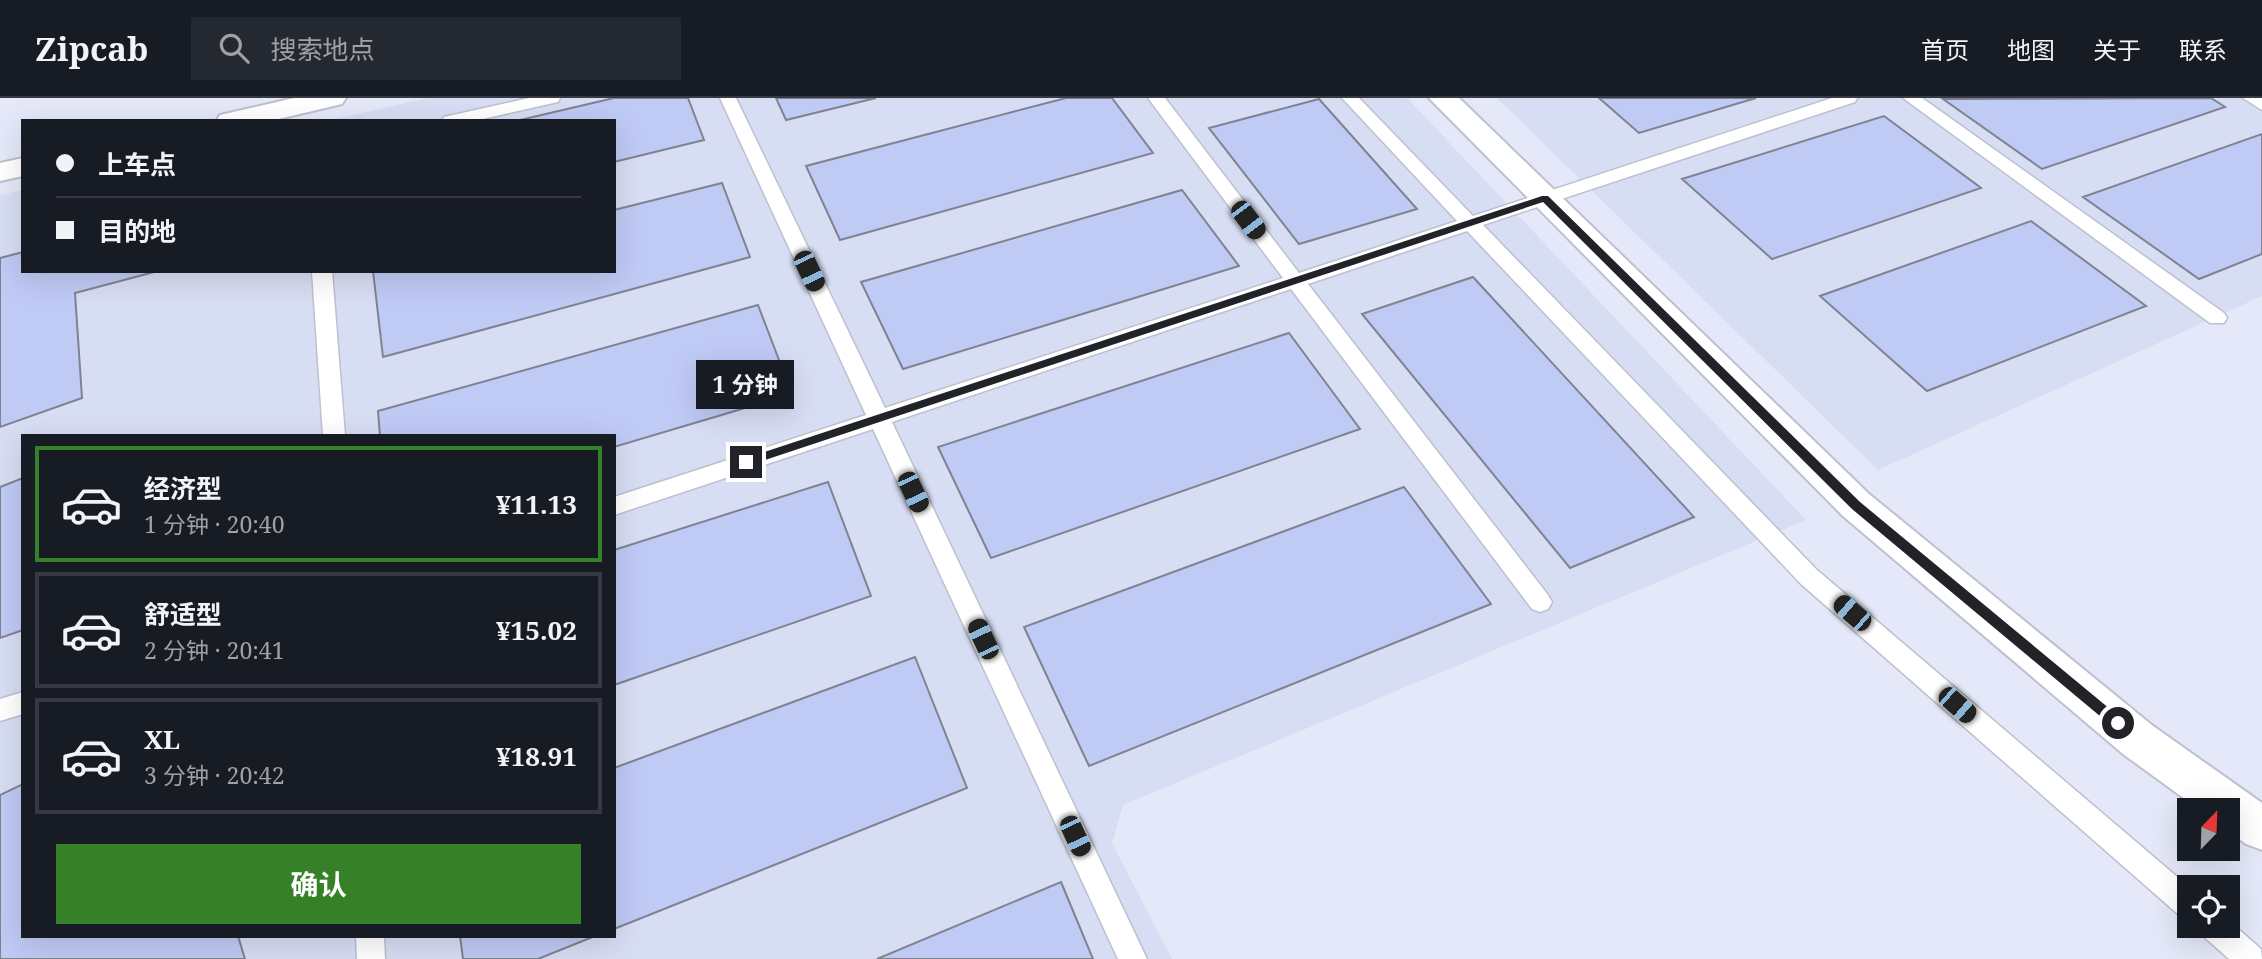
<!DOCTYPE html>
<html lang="zh">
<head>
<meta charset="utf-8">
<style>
  :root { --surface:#171b24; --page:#242831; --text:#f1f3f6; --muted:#9ea1a6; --line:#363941; --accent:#368027 }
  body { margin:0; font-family:"Noto Serif","Noto Sans SC",serif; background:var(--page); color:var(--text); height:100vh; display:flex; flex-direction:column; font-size:26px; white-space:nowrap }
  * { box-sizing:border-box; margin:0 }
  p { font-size:23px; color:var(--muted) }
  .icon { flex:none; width:38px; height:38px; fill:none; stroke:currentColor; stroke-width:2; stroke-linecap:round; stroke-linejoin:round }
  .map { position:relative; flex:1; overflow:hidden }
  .side { position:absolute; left:21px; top:336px; width:595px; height:504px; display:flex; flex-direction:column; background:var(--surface); border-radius:0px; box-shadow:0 7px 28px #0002 }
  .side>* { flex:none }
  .guide { position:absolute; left:21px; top:21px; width:595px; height:154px; border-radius:0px; box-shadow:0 7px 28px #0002; display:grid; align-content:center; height:154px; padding:0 35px; background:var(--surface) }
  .needle { width:46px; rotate:23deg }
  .fabs { position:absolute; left:2177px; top:700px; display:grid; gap:14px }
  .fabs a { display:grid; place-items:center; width:63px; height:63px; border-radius:0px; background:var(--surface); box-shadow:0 7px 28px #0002; font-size:35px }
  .end { position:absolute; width:32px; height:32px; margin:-16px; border:9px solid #212328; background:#fff; box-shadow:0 0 0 4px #fff }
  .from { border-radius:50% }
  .bubble { position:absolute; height:49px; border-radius:0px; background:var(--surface); box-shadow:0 7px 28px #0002; font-size:23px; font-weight:700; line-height:49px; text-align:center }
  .car { position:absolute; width:21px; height:42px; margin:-21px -10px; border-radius:9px; box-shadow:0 0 5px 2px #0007; background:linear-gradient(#222 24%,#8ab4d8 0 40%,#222 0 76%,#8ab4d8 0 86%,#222 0) }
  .guide b { display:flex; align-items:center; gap:24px; height:66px; font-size:26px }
  .guide b+b { border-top:2px solid var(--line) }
  .guide i { width:18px; height:18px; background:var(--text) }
  ul { padding:12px 0 0; list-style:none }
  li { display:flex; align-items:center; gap:21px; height:116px; margin:0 14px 10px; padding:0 21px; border:4px solid var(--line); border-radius:0px }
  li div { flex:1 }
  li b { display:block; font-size:26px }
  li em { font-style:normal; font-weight:700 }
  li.selected { border-color:var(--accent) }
  li>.icon { width:63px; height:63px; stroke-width:1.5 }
  .action { display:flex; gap:14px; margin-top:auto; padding:14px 35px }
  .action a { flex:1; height:80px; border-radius:0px; background:var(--accent); color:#fff; font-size:28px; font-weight:700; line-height:80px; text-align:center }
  header { display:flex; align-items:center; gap:42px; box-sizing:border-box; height:98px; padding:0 35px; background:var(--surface); border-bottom:2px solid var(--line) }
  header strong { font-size:33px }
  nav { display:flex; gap:38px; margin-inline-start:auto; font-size:24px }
  .search { width:490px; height:63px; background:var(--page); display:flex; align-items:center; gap:18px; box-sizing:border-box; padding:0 24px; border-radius:0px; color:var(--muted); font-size:26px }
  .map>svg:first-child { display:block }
  .built { fill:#d7ddf3; fill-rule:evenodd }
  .building { fill:#bfcaf5; stroke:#7f8391; stroke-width:2 }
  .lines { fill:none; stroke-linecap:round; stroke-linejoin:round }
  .service-casing { stroke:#bcc0cf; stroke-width:3 }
  .minor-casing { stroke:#bcc0cf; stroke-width:4 }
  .tertiary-casing { stroke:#bcc0cf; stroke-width:4 }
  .service { fill:#fff; fill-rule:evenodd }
  .minor { fill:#fff; fill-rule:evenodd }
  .tertiary { fill:#fff; fill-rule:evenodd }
  .route { fill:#212328 }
</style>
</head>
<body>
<header>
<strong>Zipcab</strong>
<div class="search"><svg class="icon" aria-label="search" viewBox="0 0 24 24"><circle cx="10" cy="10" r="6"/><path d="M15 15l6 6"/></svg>搜索地点</div>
<nav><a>首页</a><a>地图</a><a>关于</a><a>联系</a></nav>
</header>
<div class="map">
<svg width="2262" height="861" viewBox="0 0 2262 861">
  <rect width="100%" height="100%" fill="#e4e8f8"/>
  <path class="built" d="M427,0H1407L1806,422L1123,707L1112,745L1172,861H0V97L23,92V173H614V23H327ZM23,338H614V838H23Z
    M1497,0H2262V198L1878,372Z"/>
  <path class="building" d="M614,0H688L704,42L614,64V23H516Z
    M776,0H876L786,22Z
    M1066,0H1112L1153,55L840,142L806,68Z
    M1599,0H1756L1639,35Z
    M2211,0L2225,9L2042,71L1943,1Z
    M1319,1L1417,111L1299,146L1209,30Z
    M1884,18L1981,90L1772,161L1682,81Z
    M2262,36V156L2199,181L2083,99Z
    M722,85L750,159L383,259L373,173H614V112Z
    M1182,92L1239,168L903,271L861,184Z
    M2031,123L2146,208L1927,293L1820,198Z
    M23,154V173H158L75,195L82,300L0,329V160Z
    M1473,179L1694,419L1570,470L1362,216Z
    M758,207L792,296L614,349V338H380L378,313Z
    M1289,235L1360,331L991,460L938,349Z
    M23,380V532L0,540V389Z
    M828,384L871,498L614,587V452Z
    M1404,389L1491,506L1089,668L1024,529Z
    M915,559L967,690L614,831V670Z
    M23,686V838H238L245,861H0V697Z
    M1061,784L1093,861H877Z
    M460,838H595L538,861H463Z"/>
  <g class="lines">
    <g class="service-casing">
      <path id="service" d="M529,0H560L558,4L474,23H442L444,19Z
        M720,0H736L885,310L1283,180L1148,0H1165L1299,175L1457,123L1342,0H1359L1473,118L1832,0H1857L1855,4L1483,127L1817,472L2189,789V821L2179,817L1801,486L1467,133L1308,186L1548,497L1552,504L1548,511L1540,514L1532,511L1291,191L892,324L1147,861H1118L873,331L614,417V399L866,317Z
        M1903,0H1922L2224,215L2227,220L2224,225H2210Z
        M2243,0H2262V12Z
        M312,173H332L345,338H323Z
        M23,594V616L0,623V601Z
        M2228,822L2261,851L2262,861H2229L2203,838L2199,828H2228Z
        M356,838H384L385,861H357Z"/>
    </g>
    <g class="minor-casing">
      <path id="minor" d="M294,0H346L342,6L270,23H216L220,17Z
        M23,60V78L0,83V65Z"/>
    </g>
    <g class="tertiary-casing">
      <path id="tertiary" d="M1429,0H1459L1869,396L2153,628L2262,705V752L2246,746L2228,733V712H2200L2123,656L1843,418Z"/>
    </g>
    <use href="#service" class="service"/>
    <use href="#minor" class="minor"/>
    <use href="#tertiary" class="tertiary"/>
  </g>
  <path class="route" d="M1542,98H1548L1860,404L2122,621V629H2113L1852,411L1543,104L750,367L746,369L741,364L743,361Z"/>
</svg>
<div class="fabs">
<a><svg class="needle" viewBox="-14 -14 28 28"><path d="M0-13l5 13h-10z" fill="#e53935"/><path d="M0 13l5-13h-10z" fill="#9ea1a6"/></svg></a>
<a><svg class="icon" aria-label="locate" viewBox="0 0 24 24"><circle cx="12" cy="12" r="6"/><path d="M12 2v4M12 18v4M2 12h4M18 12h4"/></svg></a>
</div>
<i class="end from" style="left:2118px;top:625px"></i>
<i class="end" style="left:746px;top:364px"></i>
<div class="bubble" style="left:696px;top:262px;width:98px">1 分钟</div>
<i class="car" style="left:1248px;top:122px;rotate:143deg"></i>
<i class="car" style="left:809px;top:173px;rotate:155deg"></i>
<i class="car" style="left:913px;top:394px;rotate:155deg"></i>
<i class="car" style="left:1852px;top:515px;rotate:311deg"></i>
<i class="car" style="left:983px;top:541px;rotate:335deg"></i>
<i class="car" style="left:1957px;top:607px;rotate:131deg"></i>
<i class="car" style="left:1075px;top:738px;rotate:155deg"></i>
<div class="guide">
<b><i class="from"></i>上车点</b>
<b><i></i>目的地</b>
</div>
<section class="side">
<ul>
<li class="selected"><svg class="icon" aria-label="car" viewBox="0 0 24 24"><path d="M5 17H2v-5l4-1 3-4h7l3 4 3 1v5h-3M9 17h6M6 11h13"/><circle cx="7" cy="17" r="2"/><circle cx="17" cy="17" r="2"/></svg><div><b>经济型</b><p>1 分钟 · 20:40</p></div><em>¥11.13</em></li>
<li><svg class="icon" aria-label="car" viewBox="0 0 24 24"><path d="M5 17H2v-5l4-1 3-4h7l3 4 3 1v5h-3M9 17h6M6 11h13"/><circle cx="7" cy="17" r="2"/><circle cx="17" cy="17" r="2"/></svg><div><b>舒适型</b><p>2 分钟 · 20:41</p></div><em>¥15.02</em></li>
<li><svg class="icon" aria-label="car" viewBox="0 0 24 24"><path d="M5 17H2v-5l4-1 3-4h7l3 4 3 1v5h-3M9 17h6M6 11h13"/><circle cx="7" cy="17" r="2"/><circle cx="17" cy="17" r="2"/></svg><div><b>XL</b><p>3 分钟 · 20:42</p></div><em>¥18.91</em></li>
</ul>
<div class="action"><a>确认</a></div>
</section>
</div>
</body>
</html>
